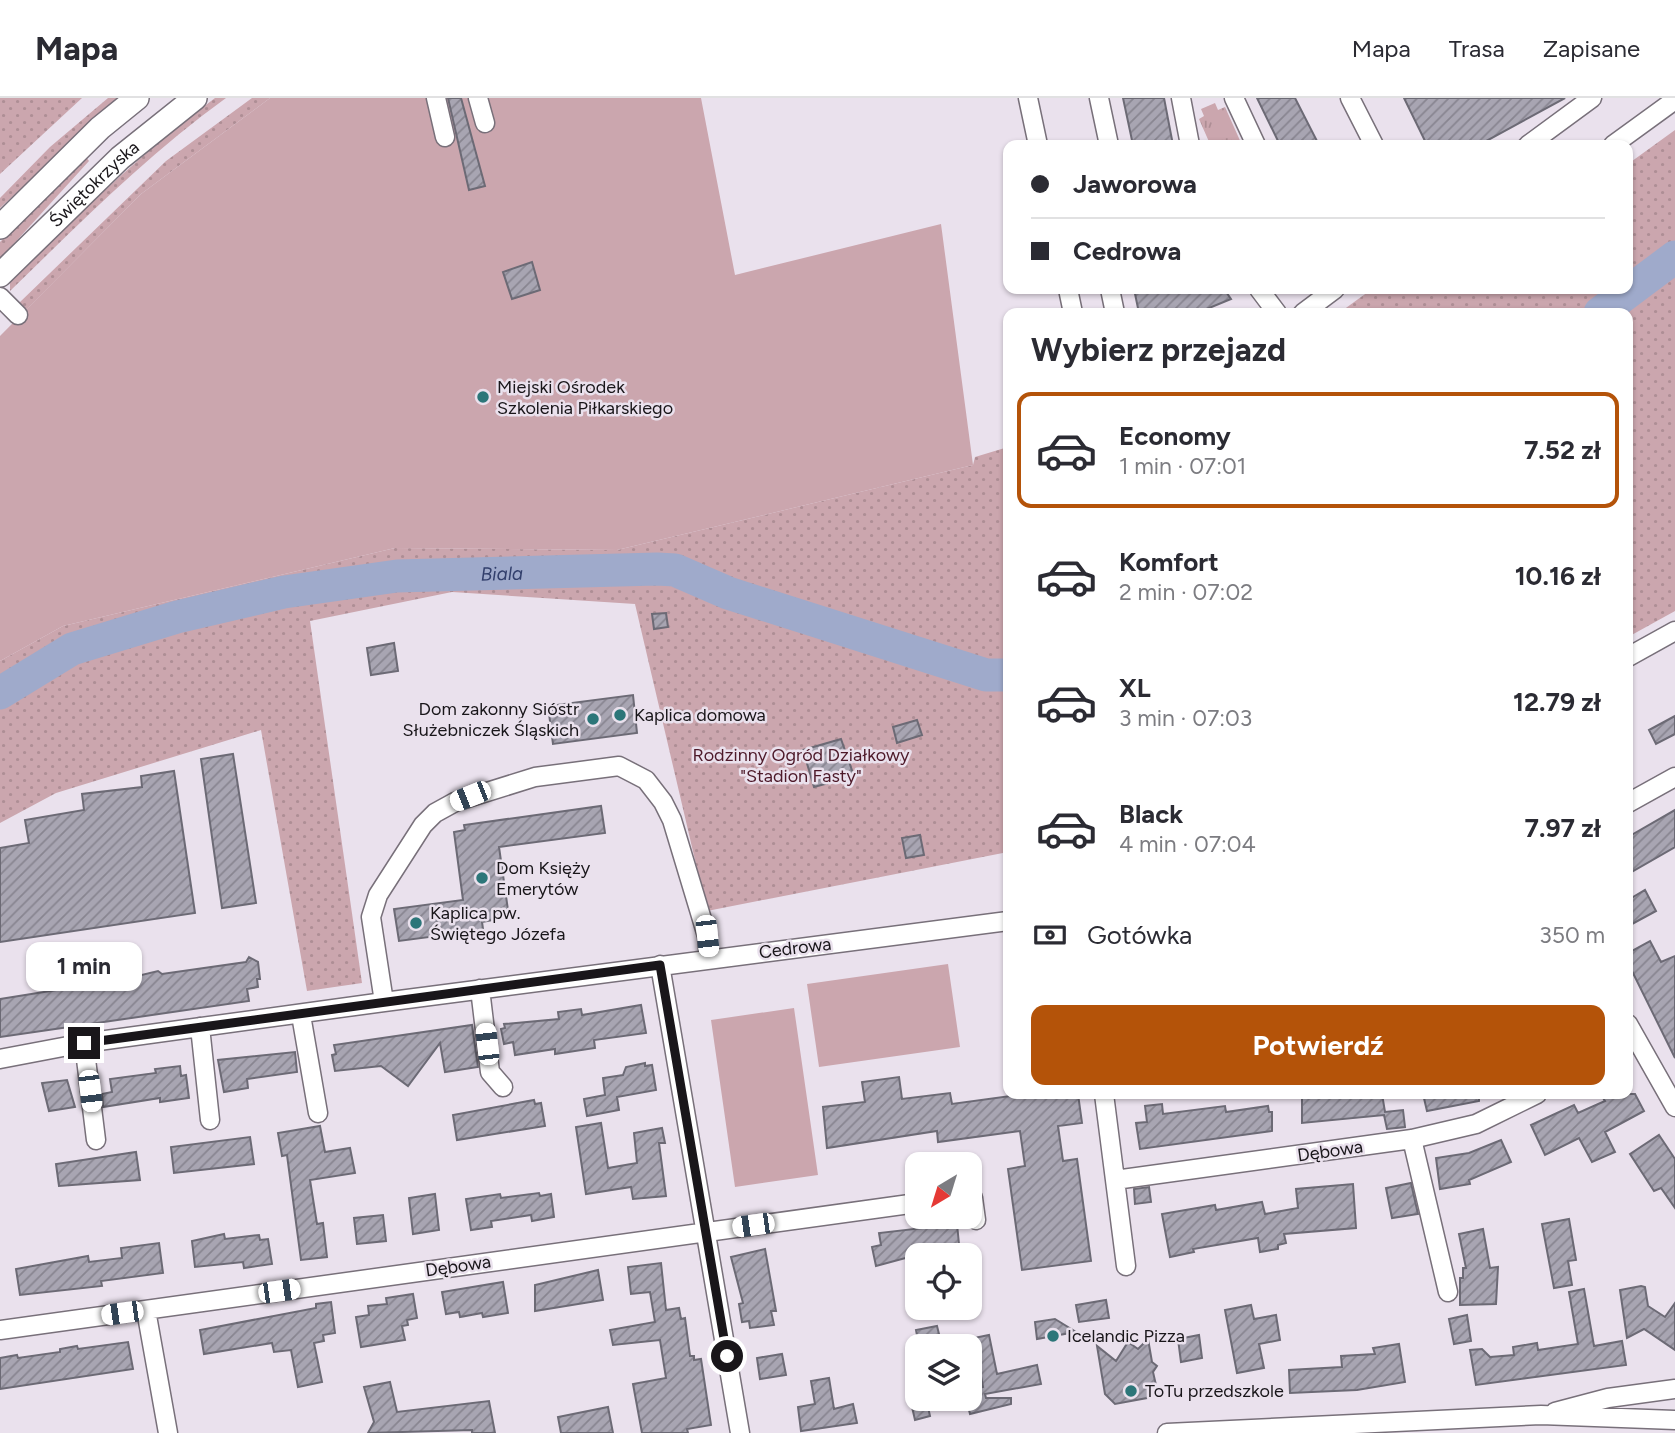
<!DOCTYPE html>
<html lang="pl">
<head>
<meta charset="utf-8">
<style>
  :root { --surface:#fff; --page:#f2f2f3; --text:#2b2b33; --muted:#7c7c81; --line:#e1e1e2; --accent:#b45309 }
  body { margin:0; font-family:Figtree,sans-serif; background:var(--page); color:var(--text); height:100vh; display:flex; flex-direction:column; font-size:26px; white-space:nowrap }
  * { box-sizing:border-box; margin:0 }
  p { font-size:23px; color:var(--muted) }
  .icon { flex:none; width:38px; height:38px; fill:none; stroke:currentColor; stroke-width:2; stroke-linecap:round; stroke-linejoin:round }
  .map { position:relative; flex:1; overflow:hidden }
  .panel { position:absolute; left:1003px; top:210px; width:630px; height:791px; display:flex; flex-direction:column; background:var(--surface); border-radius:14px; box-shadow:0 2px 5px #0004 }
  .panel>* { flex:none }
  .guide { position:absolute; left:1003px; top:42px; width:630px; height:154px; border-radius:14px; box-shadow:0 2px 5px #0004; display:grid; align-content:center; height:154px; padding:0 28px; background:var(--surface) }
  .needle { width:46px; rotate:218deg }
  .fabs { position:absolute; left:905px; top:1054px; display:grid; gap:14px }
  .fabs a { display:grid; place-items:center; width:77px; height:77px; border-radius:14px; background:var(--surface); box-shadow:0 2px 5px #0004; font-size:35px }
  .end { position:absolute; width:32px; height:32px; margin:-16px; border:9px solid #19161a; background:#fff; box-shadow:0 0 0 4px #fff }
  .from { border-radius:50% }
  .bubble { position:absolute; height:49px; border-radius:14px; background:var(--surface); box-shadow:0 2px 5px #0004; font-size:23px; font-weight:700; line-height:49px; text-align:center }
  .car { position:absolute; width:21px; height:42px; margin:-21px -10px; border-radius:9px; box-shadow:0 0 5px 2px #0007; background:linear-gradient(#fff 24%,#345 0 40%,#fff 0 76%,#345 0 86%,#fff 0) }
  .guide b { display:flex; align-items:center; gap:24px; height:66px; font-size:26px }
  .guide b+b { border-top:2px solid var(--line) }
  .guide i { width:18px; height:18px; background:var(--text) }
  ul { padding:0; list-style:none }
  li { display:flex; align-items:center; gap:21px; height:116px; margin:0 14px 10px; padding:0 14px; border:4px solid transparent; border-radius:14px }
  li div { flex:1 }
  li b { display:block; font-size:26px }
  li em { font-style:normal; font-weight:700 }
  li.selected { border-color:var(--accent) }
  li>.icon { width:63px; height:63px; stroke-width:1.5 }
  h2 { padding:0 28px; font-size:32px; line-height:84px }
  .pay { display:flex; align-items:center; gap:18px; height:77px; padding:0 28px; font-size:26px }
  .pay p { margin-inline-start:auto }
  .action { display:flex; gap:14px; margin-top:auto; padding:14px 28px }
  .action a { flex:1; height:80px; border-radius:14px; background:var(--accent); color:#fff; font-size:28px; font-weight:700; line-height:80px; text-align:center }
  header { display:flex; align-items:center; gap:42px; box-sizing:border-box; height:98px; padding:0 35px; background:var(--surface); border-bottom:2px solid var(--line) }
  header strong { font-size:33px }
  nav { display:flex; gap:38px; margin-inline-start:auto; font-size:24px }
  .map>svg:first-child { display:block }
  .grass { fill:url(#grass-dots) }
  .park { fill:url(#park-tufts) }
  .pitch { fill:#cba6ae }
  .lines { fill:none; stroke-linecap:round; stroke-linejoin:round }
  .river { stroke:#9faacb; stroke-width:33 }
  .building { fill:url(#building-hatch); stroke:#6c6a75; stroke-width:2 }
  .minor-casing { stroke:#78707a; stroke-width:21 }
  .major-casing { stroke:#78707a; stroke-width:26 }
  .minor { stroke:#fff; stroke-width:18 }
  .major { stroke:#fff; stroke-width:23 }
  .route { stroke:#19161a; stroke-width:9 }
  .poi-dot { fill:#2c7679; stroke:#eae1ed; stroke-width:2.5 }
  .labels { text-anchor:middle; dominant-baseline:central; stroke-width:5; stroke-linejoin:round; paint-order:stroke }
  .street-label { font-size:18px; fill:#19161a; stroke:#eae1ed }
  .poi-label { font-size:18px; fill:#19161a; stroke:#eae1ed; text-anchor:start }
  .park-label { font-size:18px; fill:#4d1929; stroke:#eae1ed }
  .water-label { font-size:19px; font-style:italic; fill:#323f6c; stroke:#eae1ed }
</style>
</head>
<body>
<header>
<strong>Mapa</strong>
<nav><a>Mapa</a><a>Trasa</a><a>Zapisane</a></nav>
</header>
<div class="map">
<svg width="1675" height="1335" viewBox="0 0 1675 1335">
  <defs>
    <pattern id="grass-dots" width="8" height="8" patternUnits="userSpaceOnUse" patternTransform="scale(1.75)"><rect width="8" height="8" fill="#cba6ae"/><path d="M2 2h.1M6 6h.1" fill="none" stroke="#ae8e95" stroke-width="1.8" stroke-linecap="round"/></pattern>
    <pattern id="park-tufts" width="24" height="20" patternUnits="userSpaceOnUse" patternTransform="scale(1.75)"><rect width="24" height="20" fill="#cba6ae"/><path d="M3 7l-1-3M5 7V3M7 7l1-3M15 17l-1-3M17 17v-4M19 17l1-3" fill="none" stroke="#ae8e95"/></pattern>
    <pattern id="building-hatch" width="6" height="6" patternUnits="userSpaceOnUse" patternTransform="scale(1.75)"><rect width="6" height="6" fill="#a8a5b2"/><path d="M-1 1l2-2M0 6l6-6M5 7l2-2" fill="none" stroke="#888590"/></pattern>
  </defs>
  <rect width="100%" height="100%" fill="#eae1ed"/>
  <path class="grass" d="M0,0H82L0,76Z
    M108,0H120L0,110V100L50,49Z
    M215,0H226C147,57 80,125 10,193V183C76,119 141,55 215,0Z
    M252,0H270L141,96L26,212L19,205L166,63Z
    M1675,32V513L1628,539V215H1339L1372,191H1628V66Z
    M86,59L89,63L0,161V144Z
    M1008,349V754L707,813L635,506L452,494L310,523L362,885L307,893L261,632L56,695L0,725V563L63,528L395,450L617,452L973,367L975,359Z"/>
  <path class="park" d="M1215,5L1218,12L1225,9L1242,47L1210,46L1199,21L1204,18L1201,11Z"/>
  <path class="pitch" d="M270,0H701L735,177L941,126L973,367L617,452L395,450L63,528L0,563V238L141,96Z
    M948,866L960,949L819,969L807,886Z
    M794,910L818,1077L735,1089L711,922Z"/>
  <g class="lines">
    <g class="river">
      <path d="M1600,215L1675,159"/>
      <path id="s1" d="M0,595L72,551L177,519L284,494L397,478L657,471L675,472L728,495L986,577H1008"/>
    </g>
  </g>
  <path class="building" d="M448,0H461L485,88L469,92Z
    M1123,0H1164L1173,47H1133Z
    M1257,0H1295L1319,47H1280Z
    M1404,0H1565L1479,47H1427Z
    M532,164L540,192L512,201L503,174Z
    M1134,191H1224L1231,201L1197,215H1139Z
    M666,515L668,529L654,531L652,516Z
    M394,545L398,573L371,577L367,550Z
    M633,597L637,635L553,646L548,608Z
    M1675,618V636L1656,646L1649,632Z
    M917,622L922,637L897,645L893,629Z
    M841,641L854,678L814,689L803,652Z
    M233,656L256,805L222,810L201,661Z
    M174,673L195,815L0,844V750L29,745L25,722L84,712L82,696L142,689L141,678Z
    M601,708L605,735L499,749L509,819L482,824L484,838L468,840L467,834L399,843L394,811L463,802L454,734L465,732L464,727Z
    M1675,712V749L1628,776V739Z
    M920,737L924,757L906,760L902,740Z
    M1645,792L1656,813L1632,826L1628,817V802Z
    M1650,843L1661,864L1675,858V960L1628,865V855Z
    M249,859L258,864L260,881H257L258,889L247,891L249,903L0,939V901L100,885L103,881L117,879L121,882L158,873L162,876L246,864Z
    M641,907L646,935L594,942L595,950L555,956V951L515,957L513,944L504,946L501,931L505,930L504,926L559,921L558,914L581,911L582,917Z
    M472,927L478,969L445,974L440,945L408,988L381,968L335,973L332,957L336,956L334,947Z
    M295,954L297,974L247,981L248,990L224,994L218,962Z
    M645,965V968L652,967L656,992L617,999L619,1012L587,1018L584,1001L605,997L603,980L623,977L626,969Z
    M180,968L181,978L186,977L189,1000L160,1004V1000L103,1009L102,996L112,994L110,981L156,975L155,971Z
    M899,979L902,1001L950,995L952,1006L1026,996H1078L1082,1025L1058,1028L1063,1063L1077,1061L1091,1163L1022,1172L1008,1071L1025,1068L1020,1033L938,1044L937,1033L827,1050L823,1009L865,1004L862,984Z
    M67,982L75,1009L49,1013L42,985Z
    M1302,996H1382L1385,1014L1403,1012L1405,1029L1387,1031L1384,1017L1302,1025Z
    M1423,996H1479V1003L1427,1013Z
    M1611,996H1635L1644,1013L1605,1034L1615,1054L1592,1064L1579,1040L1545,1057L1531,1027L1574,1007L1578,1015L1605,1003L1603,1000Z
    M534,1002L535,1006L541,1005L545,1028L457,1042L453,1017Z
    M1162,1006L1163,1016L1225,1008L1226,1014L1268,1008L1269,1014H1272V1033L1140,1051L1136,1025L1147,1024L1145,1008Z
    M601,1025L608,1070L637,1065L634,1035L662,1030L665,1045H659L666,1098L633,1101L631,1089L586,1096L576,1029Z
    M320,1028L325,1054L350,1050L355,1075L310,1082L317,1126L323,1125L327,1159L301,1162L287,1057L282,1058L278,1035Z
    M1659,1037L1675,1061V1110L1661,1090L1654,1093L1630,1056Z
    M250,1039L254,1066L174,1075L171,1049Z
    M1501,1042L1511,1064L1469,1082L1470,1086L1440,1091L1436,1060L1469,1055Z
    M136,1054L140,1082L59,1088L56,1066Z
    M1411,1085L1418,1116L1392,1120L1386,1090Z
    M1353,1086L1356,1130L1284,1136L1286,1145L1278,1147V1151L1260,1154L1258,1140L1193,1151L1194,1154L1170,1159L1162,1116L1215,1107L1216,1112L1262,1104L1265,1116L1298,1110L1296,1091Z
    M1149,1089L1151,1104L1135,1106L1134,1091Z
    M539,1095L540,1098L551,1096L554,1119L532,1123L531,1117L491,1123L492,1129L471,1132L466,1101L500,1096L501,1100Z
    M435,1096L439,1132L413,1136L409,1100Z
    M383,1117L386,1143L357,1146L354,1120Z
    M1569,1121L1576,1162L1568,1163L1572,1187L1554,1190L1542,1126Z
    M957,1126L959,1146L912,1151L913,1158L876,1168L872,1149L881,1147L879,1135Z
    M1483,1131L1490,1170L1498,1169L1496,1206L1460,1207V1180H1463V1170H1466L1459,1136Z
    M224,1136L225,1141L259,1137L260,1142L268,1141L272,1166L244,1170L243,1164L195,1169L192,1143Z
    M159,1145L163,1175L101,1183L102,1188L20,1197L16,1171L88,1158L89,1164L122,1160L121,1150Z
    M765,1151L776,1213H771L774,1227L750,1230L749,1223L742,1224L739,1206L743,1205L731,1159Z
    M661,1165L666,1212L679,1210L681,1221L685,1220L690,1258H694V1262L701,1261L711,1327L687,1331L688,1335H642L633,1286L666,1280L660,1242L613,1247L610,1232L655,1224L650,1194L631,1196L628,1169Z
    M598,1172L603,1202L535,1213V1187Z
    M503,1184L508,1215L483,1219L482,1215L460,1219L459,1214L446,1216L442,1194Z
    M1641,1188L1645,1189L1648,1208L1665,1219L1675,1205V1252L1644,1231L1627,1240L1620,1192Z
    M1584,1191L1594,1248L1622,1243L1626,1267L1476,1287L1470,1252L1482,1251L1490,1259L1514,1257L1513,1249L1537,1245L1538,1252L1578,1246L1569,1194Z
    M413,1196L417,1220L407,1222L408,1227L402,1228L405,1242L361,1249L356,1219L369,1217L368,1208L387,1206L386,1200Z
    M1106,1202L1109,1220L1079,1224L1076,1207Z
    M331,1204L335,1235L323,1237L324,1243L314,1245L322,1284L298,1289L291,1252L274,1254L272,1245L204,1256L200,1232L316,1210V1206Z
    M1251,1207L1254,1221L1276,1217L1280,1242L1259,1246L1264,1270L1237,1275L1225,1212Z
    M1467,1217L1471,1243L1454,1246L1449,1221Z
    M1055,1221L1076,1234L1037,1241L1035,1224Z
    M937,1228L942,1248H919L916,1232Z
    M989,1237L997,1276L1037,1267L1041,1286L985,1296L986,1300H1011V1306L970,1316L966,1300H970V1292L983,1289L974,1240Z
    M1199,1237L1202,1260L1181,1264L1178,1241Z
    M1148,1241L1152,1264L1157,1268L1153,1274L1156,1287L1147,1300L1115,1306L1105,1296L1097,1248L1116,1263L1128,1244L1138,1251Z
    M128,1244L133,1271L0,1291V1260L17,1257L18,1260L60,1254V1251L77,1248L78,1251Z
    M1399,1246L1405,1284L1357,1292L1290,1295L1289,1272L1342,1269L1341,1258L1375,1256L1373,1250Z
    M782,1256L786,1277L760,1281L757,1260Z
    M829,1280L834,1311L853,1306L857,1325L801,1333L798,1309L815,1306L811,1283Z
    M390,1284L397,1314L489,1303L495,1335H472V1332L368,1335L374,1324L364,1289Z
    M910,1300H926L930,1318L915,1322Z
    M608,1309L613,1335H561L558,1319Z"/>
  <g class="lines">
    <g class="minor-casing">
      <path id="minor" d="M436,0L445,39
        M478,0L485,25
        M1028,0L1038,47
        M1099,0L1109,47
        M1181,0L1190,47
        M1234,0L1256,47
        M1350,0L1374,47
        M1528,47L1592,0
        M1613,47L1675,2
        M1068,191L1073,215
        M1110,191L1115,215
        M1259,191L1277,215
        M0,199L18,217
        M1303,215L1335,191
        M1628,559L1675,533
        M1628,705L1675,679
        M660,867L740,1335
        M480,891L490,974L503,989
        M384,904L371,819L378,797L423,727L435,715L455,704L535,679L619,668L646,682L663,704L672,722L707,838L709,860
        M301,917L318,1015
        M1628,926L1675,1009
        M200,929L210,1022
        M84,945L96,1042
        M0,961L84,945L384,904L1008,823
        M1104,996L1126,1168
        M1412,1041L1448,1194
        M1115,1082L1412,1041L1476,1026L1537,996
        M970,1100H973L976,1122
        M146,1212L168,1335
        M0,1232L917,1105
        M1555,1314L1608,1300L1675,1291
        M1167,1335L1541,1317L1675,1322"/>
    </g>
    <g class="major-casing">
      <g id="major">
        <path d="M0,129L100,30L137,0"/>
        <path id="s2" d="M0,177L120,60L195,0"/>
      </g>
    </g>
    <use href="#minor" class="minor"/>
    <use href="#major" class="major"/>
  </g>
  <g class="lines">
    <path class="route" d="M84,945L660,867L727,1258"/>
  </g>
  <g class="poi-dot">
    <circle cx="483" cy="299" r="7"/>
    <circle cx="620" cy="617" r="7"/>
    <circle cx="593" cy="621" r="7"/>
    <circle cx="482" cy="780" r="7"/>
    <circle cx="416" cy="825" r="7"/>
    <circle cx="1053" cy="1238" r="7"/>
    <circle cx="1131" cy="1293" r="7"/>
  </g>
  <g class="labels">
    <g class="street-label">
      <text stroke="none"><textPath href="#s2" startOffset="131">Świętokrzyska</textPath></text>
      <text transform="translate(795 850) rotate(-7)">Cedrowa</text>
      <text transform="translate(1330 1053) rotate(-8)">Dębowa</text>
      <text transform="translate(458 1168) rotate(-8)">Dębowa</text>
    </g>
    <g class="poi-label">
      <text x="497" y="289">Miejski Ośrodek<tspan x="497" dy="21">Szkolenia Piłkarskiego</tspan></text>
      <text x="579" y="611" text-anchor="end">Dom zakonny Sióstr<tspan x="579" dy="21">Służebniczek Śląskich</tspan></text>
      <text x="634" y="617">Kaplica domowa</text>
      <text x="496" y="770">Dom Księży<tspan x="496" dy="21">Emerytów</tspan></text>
      <text x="430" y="815">Kaplica pw.<tspan x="430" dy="21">Świętego Józefa</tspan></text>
      <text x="1067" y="1238">Icelandic Pizza</text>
      <text x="1145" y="1293">ToTu przedszkole</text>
    </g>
    <g class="park-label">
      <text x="801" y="657">Rodzinny Ogród Działkowy<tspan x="801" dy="21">"Stadion Fasty"</tspan></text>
    </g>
    <g class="water-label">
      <text stroke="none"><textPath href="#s1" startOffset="523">Biala</textPath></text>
    </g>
  </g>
</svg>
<div class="fabs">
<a><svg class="needle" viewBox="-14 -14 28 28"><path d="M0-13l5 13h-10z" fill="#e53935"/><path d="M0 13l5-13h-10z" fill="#7c7c81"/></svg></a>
<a><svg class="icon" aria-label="locate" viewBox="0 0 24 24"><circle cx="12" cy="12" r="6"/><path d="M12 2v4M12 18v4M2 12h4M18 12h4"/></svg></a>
<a><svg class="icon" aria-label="layers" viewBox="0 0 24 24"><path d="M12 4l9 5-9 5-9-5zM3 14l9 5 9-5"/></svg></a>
</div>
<i class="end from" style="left:727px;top:1258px"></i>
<i class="end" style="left:84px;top:945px"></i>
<div class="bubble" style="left:26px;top:844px;width:116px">1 min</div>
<i class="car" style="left:470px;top:698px;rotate:248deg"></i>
<i class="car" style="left:707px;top:838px;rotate:174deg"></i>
<i class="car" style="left:487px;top:946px;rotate:353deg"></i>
<i class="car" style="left:90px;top:993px;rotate:173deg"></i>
<i class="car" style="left:753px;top:1127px;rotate:262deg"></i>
<i class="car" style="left:279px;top:1193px;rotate:82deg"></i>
<i class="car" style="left:122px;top:1215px;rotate:262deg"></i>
<div class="guide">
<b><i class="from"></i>Jaworowa</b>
<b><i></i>Cedrowa</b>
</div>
<section class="panel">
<h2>Wybierz przejazd</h2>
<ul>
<li class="selected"><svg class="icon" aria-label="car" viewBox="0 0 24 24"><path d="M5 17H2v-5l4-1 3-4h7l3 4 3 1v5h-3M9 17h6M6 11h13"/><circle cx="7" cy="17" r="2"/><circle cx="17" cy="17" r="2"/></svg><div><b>Economy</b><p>1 min · 07:01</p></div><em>7.52 zł</em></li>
<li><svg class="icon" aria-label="car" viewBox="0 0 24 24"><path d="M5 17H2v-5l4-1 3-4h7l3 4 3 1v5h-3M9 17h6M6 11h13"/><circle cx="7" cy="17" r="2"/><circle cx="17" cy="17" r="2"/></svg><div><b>Komfort</b><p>2 min · 07:02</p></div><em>10.16 zł</em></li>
<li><svg class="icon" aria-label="car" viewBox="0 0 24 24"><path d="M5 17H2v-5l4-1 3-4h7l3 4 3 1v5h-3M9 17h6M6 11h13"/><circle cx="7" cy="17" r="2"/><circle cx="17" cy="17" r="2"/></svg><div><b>XL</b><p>3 min · 07:03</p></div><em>12.79 zł</em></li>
<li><svg class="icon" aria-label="car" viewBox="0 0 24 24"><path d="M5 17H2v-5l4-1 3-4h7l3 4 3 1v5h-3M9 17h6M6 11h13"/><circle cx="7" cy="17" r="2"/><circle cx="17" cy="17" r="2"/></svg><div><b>Black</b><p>4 min · 07:04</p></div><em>7.97 zł</em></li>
</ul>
<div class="pay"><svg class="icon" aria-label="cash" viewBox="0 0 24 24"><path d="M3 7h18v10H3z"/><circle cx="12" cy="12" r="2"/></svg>Gotówka<p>350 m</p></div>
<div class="action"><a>Potwierdź</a></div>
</section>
</div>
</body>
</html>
